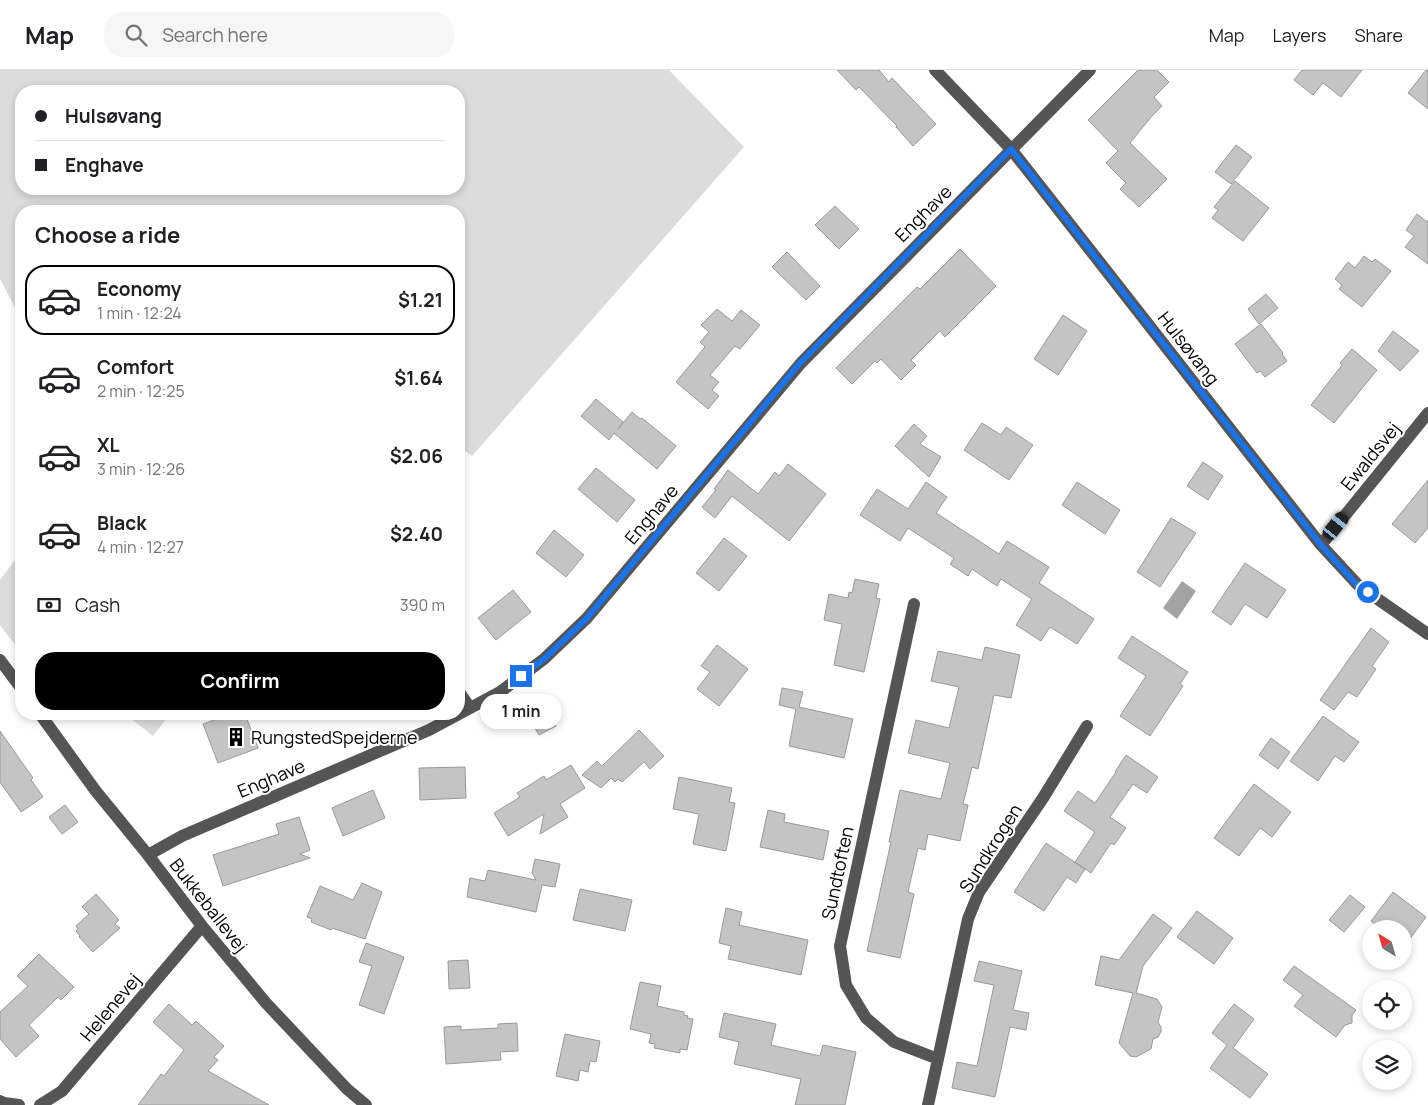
<!DOCTYPE html>
<html lang="en">
<head>
<meta charset="utf-8">
<style>
  :root { --surface:#fff; --page:#f6f6f6; --text:#202124; --muted:#757577; --line:#e0e0e0; --accent:#000 }
  body { margin:0; font-family:Manrope,sans-serif; background:var(--page); color:var(--text); height:100vh; display:flex; flex-direction:column; font-size:19px; white-space:nowrap }
  * { box-sizing:border-box; margin:0 }
  p { font-size:16px; color:var(--muted) }
  .icon { flex:none; width:28px; height:28px; fill:none; stroke:currentColor; stroke-width:2; stroke-linecap:round; stroke-linejoin:round }
  .map { position:relative; flex:1; overflow:hidden }
  .side { position:absolute; left:15px; top:135px; width:450px; height:515px; display:flex; flex-direction:column; background:var(--surface); border-radius:20px; box-shadow:0 2px 8px #0003 }
  .side>* { flex:none }
  .top-card { position:absolute; left:15px; top:15px; width:450px; height:110px; border-radius:20px; box-shadow:0 2px 8px #0003; display:grid; align-content:center; height:110px; padding:0 20px; background:var(--surface) }
  .needle { width:32px; rotate:323deg }
  .controls { position:absolute; left:1362px; top:850px; display:grid; gap:10px }
  .controls a { display:grid; place-items:center; width:50px; height:50px; border-radius:50%; background:var(--surface); box-shadow:0 2px 8px #0003; font-size:25px }
  .end { position:absolute; width:22px; height:22px; margin:-11px; border:6px solid #1a73e8; background:#fff; box-shadow:0 0 0 2px #fff }
  .from { border-radius:50% }
  .bubble { position:absolute; height:35px; border-radius:18px; background:var(--surface); box-shadow:0 2px 8px #0003; font-size:16px; font-weight:700; line-height:35px; text-align:center }
  .car { position:absolute; width:15px; height:30px; margin:-15px -8px; border-radius:6px; box-shadow:0 0 4px 1px #0007; background:linear-gradient(#222 24%,#8ab4d8 0 40%,#222 0 76%,#8ab4d8 0 86%,#222 0) }
  .top-card b { display:flex; align-items:center; gap:18px; height:48px; font-size:19px }
  .top-card b+b { border-top:1px solid var(--line) }
  .top-card i { width:12px; height:12px; background:var(--text) }
  ul { padding:0; list-style:none }
  li { display:flex; align-items:center; gap:15px; height:70px; margin:0 10px 8px; padding:0 10px; border:2px solid transparent; border-radius:20px }
  li div { flex:1 }
  li b { display:block; font-size:19px }
  li em { font-style:normal; font-weight:700 }
  li.selected { border-color:var(--accent) }
  li>.icon { width:45px; height:45px; stroke-width:1.5 }
  h2 { padding:0 20px; font-size:22px; line-height:60px }
  .pay { display:flex; align-items:center; gap:12px; height:55px; padding:0 20px; font-size:19px }
  .pay p { margin-inline-start:auto }
  .primary-button { display:flex; gap:10px; margin-top:auto; padding:10px 20px }
  .primary-button a { flex:1; height:58px; border-radius:20px; background:var(--accent); color:#fff; font-size:20px; font-weight:700; line-height:58px; text-align:center }
  header { display:flex; align-items:center; gap:30px; box-sizing:border-box; height:70px; padding:0 25px; background:var(--surface); border-bottom:1px solid var(--line) }
  header strong { font-size:24px }
  nav { display:flex; gap:28px; margin-inline-start:auto; font-size:18px }
  .search { width:350px; height:45px; background:var(--page); display:flex; align-items:center; gap:12px; box-sizing:border-box; padding:0 18px; border-radius:20px; color:var(--muted); font-size:19px }
  .map>svg:first-child { display:block }
  .green { fill:#dcdcdc; fill-rule:evenodd }
  .water { fill:#a3a3a3 }
  .building { fill:#c4c4c4; stroke:#999 }
  .lines { fill:none; stroke-linecap:round; stroke-linejoin:round }
  .minor { stroke:#555; stroke-width:12 }
  .route { stroke:#1a73e8; stroke-width:6 }
  .labels { text-anchor:middle; dominant-baseline:central; stroke-width:4; stroke-linejoin:round; paint-order:stroke }
  .street-label { font-size:18px; fill:#000; stroke:#fff }
  .poi-label { font-size:18px; fill:#000; stroke:#fff; text-anchor:start }
</style>
</head>
<body>
<header>
<strong>Map</strong>
<div class="search"><svg class="icon" aria-label="search" viewBox="0 0 24 24"><circle cx="10" cy="10" r="6"/><path d="M15 15l6 6"/></svg>Search here</div>
<nav><a>Map</a><a>Layers</a><a>Share</a></nav>
</header>
<div class="map">
<svg width="1428" height="1035" viewBox="0 0 1428 1035">
  <rect width="100%" height="100%" fill="#fff"/>
  <path class="green" d="M0,0H669L744,77L472,386L459,376V141H21V249L0,209ZM21,21H459V119H21Z
    M21,482V583L0,555V510Z
    M125,644H170L153,666Z"/>
  <path class="water" d="M1182,511L1196,521L1177,549L1163,538Z"/>
  <path class="building" d="M837,0H879L889,12L892,8L936,54L913,76L896,57L897,56L859,17L856,20Z
    M1138,0H1157L1169,12L1154,27L1162,36L1151,47L1130,73L1167,109L1139,137L1120,119L1126,113L1106,93L1118,81L1088,50Z
    M1302,0H1362L1341,27L1323,13L1313,25L1294,10Z
    M1426,0H1428V39L1408,23Z
    M1236,75L1252,87L1231,114L1215,102Z
    M1235,111L1269,138L1243,171L1212,148L1218,140L1214,137Z
    M835,136L859,159L839,179L815,155Z
    M1417,144L1427,152L1428,150V194L1405,177L1414,166L1406,160Z
    M960,179L996,216L945,267L940,261L911,290L916,295L901,310L881,289L877,293L875,291L852,314L836,298L917,217L920,219Z
    M787,182L820,216L806,230L772,197Z
    M1364,186L1372,192L1375,189L1391,201L1362,237L1339,219L1342,215L1335,209L1348,192L1355,198Z
    M1266,224L1278,238L1259,254L1248,239Z
    M717,239L732,251L741,240L760,255L740,279L735,276L710,305L719,312L712,320L719,326L708,339L676,312L705,277L700,272L709,262L701,255Z
    M1063,245L1087,261L1058,305L1034,289Z
    M1261,254L1283,283L1282,284L1287,291L1265,307L1260,301L1257,303L1235,274Z
    M1393,261L1419,281L1400,301L1378,281Z
    M1352,279L1377,300L1334,353L1311,335L1342,295L1340,293Z
    M596,329L623,352L618,359L632,342L640,349L642,348L676,376L657,399L614,363L609,370L581,346Z
    M982,353L1001,365L1006,357L1033,375L1009,410L964,380Z
    M914,354L927,366L920,374L941,387L929,407L895,376Z
    M1203,392L1223,406L1208,430L1187,416Z
    M788,394L826,424L789,471L732,426L715,448L702,437L716,420L714,419L728,400L758,424L775,402L779,406Z
    M596,398L635,430L617,452L578,419Z
    M1428,410V458L1415,473L1392,454Z
    M926,412L947,427L936,443L999,484L1007,471L1049,497L1039,513L1094,549L1077,574L1050,557L1041,571L1016,555L1032,529L1001,509L997,516L972,499L968,506L950,494L954,488L908,458L900,471L860,445L877,419L908,439Z
    M1077,412L1120,440L1105,464L1062,435Z
    M1171,448L1196,463L1160,517L1137,502Z
    M554,460L584,485L566,507L536,483Z
    M724,468L747,486L719,521L696,503Z
    M1245,493L1286,520L1267,548L1245,534L1231,555L1212,542Z
    M855,509L879,514L876,528L880,529L864,602L834,595L842,554L824,550L829,524L848,528L849,522L852,523Z
    M513,520L531,542L496,570L478,548Z
    M1371,558L1389,572L1372,596L1376,599L1357,627L1348,622L1334,640L1320,630Z
    M1132,566L1188,602L1180,614L1183,616L1150,666L1120,646L1146,606L1118,588Z
    M717,575L748,599L719,636L697,619L710,602L701,596Z
    M985,577L1020,585L1011,628L994,625L978,699L972,697L963,734L968,735L960,771L928,764L925,780L918,778L908,822L914,824L900,888L867,881L891,772H889L900,720L941,729L950,693L908,683L916,650L949,658L959,617L931,611L938,581L982,590Z
    M782,618L803,622L799,637L853,649L844,688L789,676L796,639L779,635Z
    M542,631L556,656L539,665L525,641Z
    M231,644H245L258,678L218,693L203,654Z
    M1323,646L1359,672L1344,692L1335,686L1318,711L1290,691Z
    M639,660L664,686L650,699L644,692L622,712L618,709L615,712L611,708L601,718L582,705L597,691L602,696Z
    M0,661L33,708L31,710L43,727L21,742L0,712Z
    M1271,668L1290,682L1278,699L1259,685Z
    M1126,685L1158,707L1147,723L1133,714L1110,747L1126,758L1114,775L1111,773L1091,803L1075,792L1095,762L1064,741L1078,721L1095,733L1116,702H1115Z
    M571,695L585,718L560,734L568,747L540,764L544,744L508,766L494,743L520,727L517,723L544,706L546,710Z
    M465,697L466,728L420,730L419,698Z
    M679,707L732,718L729,732L735,733L726,781L693,774L699,744L673,739Z
    M1254,714L1291,742L1272,767L1260,758L1239,786L1214,768Z
    M373,720L385,748L343,766L332,738Z
    M65,735L78,752L62,764L49,747Z
    M768,740L785,744L784,752L829,761L823,790L760,777Z
    M299,747L310,780L300,784L310,788L223,816L213,785L279,764L276,754Z
    M1046,773L1085,799L1076,813L1067,807L1044,841L1014,822Z
    M535,789L560,794L555,817L542,815L536,842L467,827L470,808L485,811L488,800L536,810L532,803Z
    M362,813L382,822L365,869L332,858L331,860L311,852L312,849L307,847L320,816L353,830Z
    M580,819L632,830L625,861L573,850Z
    M1393,822L1426,847L1404,877V859H1381L1371,851Z
    M96,824L119,850L115,854L120,858L93,882L79,867L80,866L76,861L78,859L76,856L89,844L82,837Z
    M1350,825L1365,837L1344,862L1329,850Z
    M726,838L742,842L739,855L808,870L801,905L728,889L731,876L719,873Z
    M1197,841L1233,868L1214,894L1177,867Z
    M1153,844L1172,858L1143,896L1136,923L1157,929L1162,937L1158,952L1161,957V962L1158,967L1153,969L1151,979L1136,987L1130,986L1119,973L1133,923L1095,915L1101,886L1119,890Z
    M366,873L404,887L384,944L359,935L372,896L359,892Z
    M39,884L74,917L61,930L58,927L29,955L39,966L16,987L0,969V942L28,916L17,906Z
    M468,890L470,918L449,919L448,891Z
    M979,891L1022,901L1013,940L1029,943L1026,960L1010,957L995,1027L952,1018L957,992L977,996L994,915L974,911Z
    M1294,896L1356,940L1352,945V953L1345,955L1336,967L1294,936L1303,925L1283,910Z
    M640,912L661,916L657,936L684,942V945L688,946L687,948L693,949L687,980L680,979V983L654,978L655,974L649,973L651,964L630,959Z
    M169,934L192,955L196,951L224,976L214,987L218,990L208,1001L269,1035H138L161,1004L164,1006L184,980L153,952Z
    M1234,934L1254,949L1233,978L1268,1004L1250,1028L1210,998L1227,975L1212,963Z
    M724,943L776,954L771,975L820,986L823,975L856,982L845,1035H795L801,1009L734,994L739,972L719,967Z
    M517,953L518,981L500,982L501,990L446,994L444,957L461,956V960L498,958V954Z
    M565,964L600,971L596,992L590,991L588,1002L580,1000L578,1011L556,1006Z"/>
  <g class="lines">
    <path class="minor" d="M935,0L1011,79L1321,475L1359,516L1428,564
      M1321,475L1428,343
      M914,534L840,876L846,915L866,948L894,972L938,989L928,1035
      M0,590L21,618
      M459,622L470,638
      M40,644L95,720L148,785L202,856L266,933L347,1019L366,1035
      M148,785L182,766L429,660L500,622L544,589L587,548L801,293L1090,0
      M938,989L968,849L979,822L1043,728L1087,656
      M0,1031L4,1033L19,1035
      M40,1035L62,1021L202,856"/>
  </g>
  <g class="lines">
    <path class="route" d="M521,606L544,589L587,548L800,293L1011,79L1321,475L1358,516L1368,522"/>
  </g>
  <defs>
    <g id="building-bare" transform="scale(1.5)"><path d="M-4-6H4V6H1V3H-1V6H-4ZM-2.5-4.3h1.7v1.8h-1.7ZM.8-4.3h1.7v1.8H.8ZM-2.5-1h1.7V.8h-1.7ZM.8-1h1.7V.8H.8Z" fill="#000" stroke="#fff" stroke-width="2.5" paint-order="stroke"/></g>
  </defs>
  <g fill-rule="evenodd">
    <use href="#building-bare" x="236" y="667"/>
  </g>
  <g class="labels">
    <g class="street-label">
      <text transform="translate(923 143) rotate(-45)">Enghave</text>
      <text transform="translate(1189 278) rotate(52)">Hulsøvang</text>
      <text transform="translate(1370 386) rotate(-51)">Ewaldsvej</text>
      <text transform="translate(651 444) rotate(-50)">Enghave</text>
      <text transform="translate(271 708) rotate(-23)">Enghave</text>
      <text transform="translate(990 778) rotate(-58)">Sundkrogen</text>
      <text transform="translate(837 803) rotate(-78)">Sundtoften</text>
      <text transform="translate(209 835) rotate(52)">Bukkeballevej</text>
      <text transform="translate(110 937) rotate(-50)">Helenevej</text>
    </g>
    <g class="poi-label">
      <text x="251" y="667">RungstedSpejderne</text>
    </g>
  </g>
</svg>
<div class="controls">
<a><svg class="needle" viewBox="-14 -14 28 28"><path d="M0-13l5 13h-10z" fill="#e53935"/><path d="M0 13l5-13h-10z" fill="#757577"/></svg></a>
<a><svg class="icon" aria-label="locate" viewBox="0 0 24 24"><circle cx="12" cy="12" r="6"/><path d="M12 2v4M12 18v4M2 12h4M18 12h4"/></svg></a>
<a><svg class="icon" aria-label="layers" viewBox="0 0 24 24"><path d="M12 4l9 5-9 5-9-5zM3 14l9 5 9-5"/></svg></a>
</div>
<i class="end from" style="left:1368px;top:522px"></i>
<i class="end" style="left:521px;top:606px"></i>
<div class="bubble" style="left:480px;top:624px;width:82px">1 min</div>
<i class="car" style="left:1336px;top:456px;rotate:39deg"></i>
<div class="top-card">
<b><i class="from"></i>Hulsøvang</b>
<b><i></i>Enghave</b>
</div>
<section class="side">
<h2>Choose a ride</h2>
<ul>
<li class="selected"><svg class="icon" aria-label="car" viewBox="0 0 24 24"><path d="M5 17H2v-5l4-1 3-4h7l3 4 3 1v5h-3M9 17h6M6 11h13"/><circle cx="7" cy="17" r="2"/><circle cx="17" cy="17" r="2"/></svg><div><b>Economy</b><p>1 min · 12:24</p></div><em>$1.21</em></li>
<li><svg class="icon" aria-label="car" viewBox="0 0 24 24"><path d="M5 17H2v-5l4-1 3-4h7l3 4 3 1v5h-3M9 17h6M6 11h13"/><circle cx="7" cy="17" r="2"/><circle cx="17" cy="17" r="2"/></svg><div><b>Comfort</b><p>2 min · 12:25</p></div><em>$1.64</em></li>
<li><svg class="icon" aria-label="car" viewBox="0 0 24 24"><path d="M5 17H2v-5l4-1 3-4h7l3 4 3 1v5h-3M9 17h6M6 11h13"/><circle cx="7" cy="17" r="2"/><circle cx="17" cy="17" r="2"/></svg><div><b>XL</b><p>3 min · 12:26</p></div><em>$2.06</em></li>
<li><svg class="icon" aria-label="car" viewBox="0 0 24 24"><path d="M5 17H2v-5l4-1 3-4h7l3 4 3 1v5h-3M9 17h6M6 11h13"/><circle cx="7" cy="17" r="2"/><circle cx="17" cy="17" r="2"/></svg><div><b>Black</b><p>4 min · 12:27</p></div><em>$2.40</em></li>
</ul>
<div class="pay"><svg class="icon" aria-label="cash" viewBox="0 0 24 24"><path d="M3 7h18v10H3z"/><circle cx="12" cy="12" r="2"/></svg>Cash<p>390 m</p></div>
<div class="primary-button"><a>Confirm</a></div>
</section>
</div>
</body>
</html>
